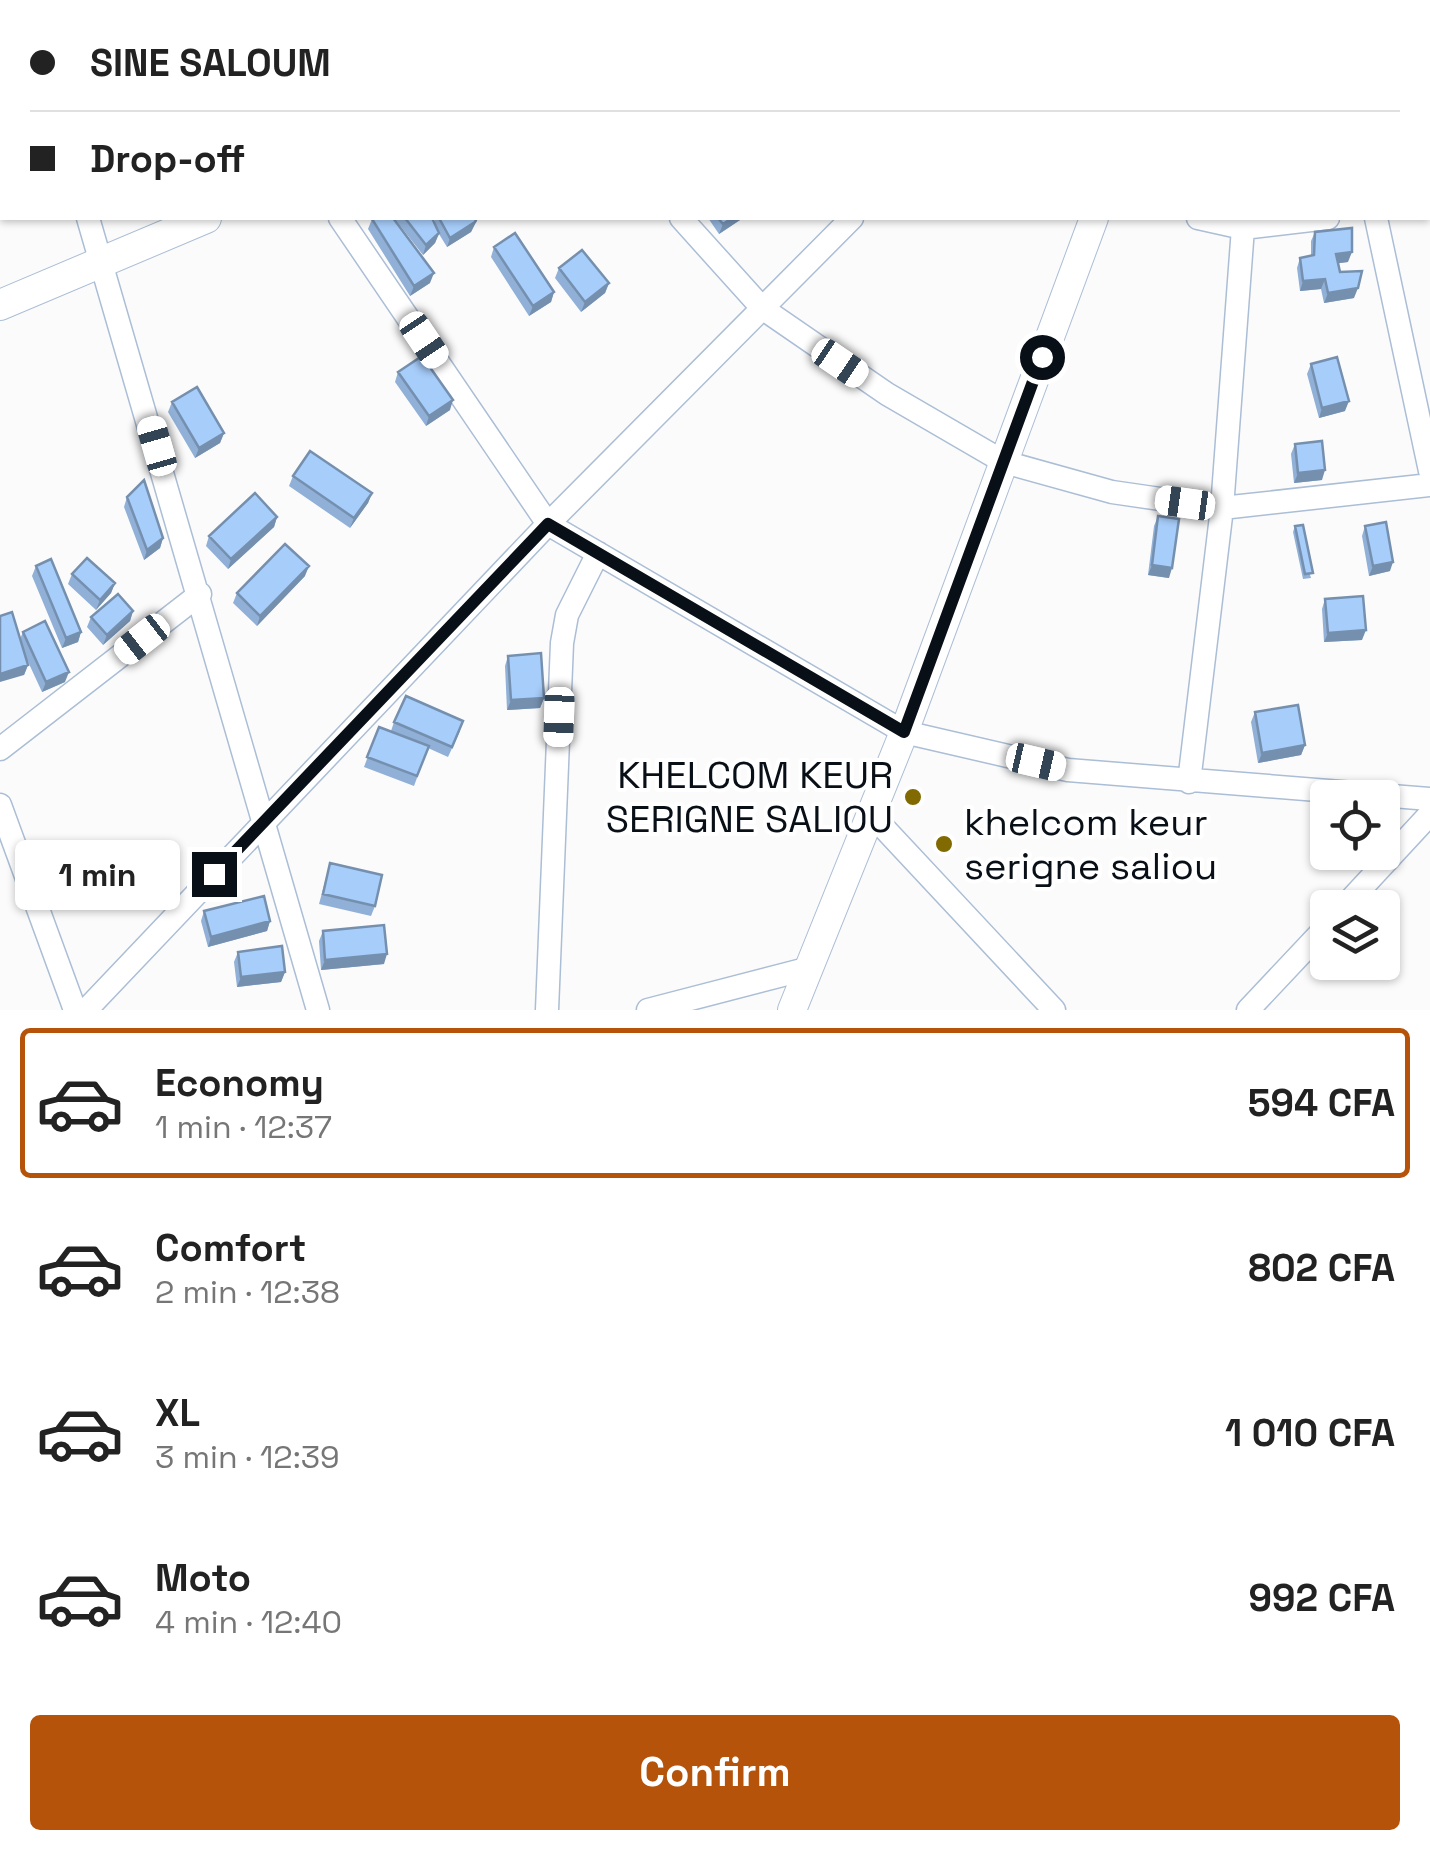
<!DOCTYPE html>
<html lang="en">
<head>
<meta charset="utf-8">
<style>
  :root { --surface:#fff; --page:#f2f2f2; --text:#222; --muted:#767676; --line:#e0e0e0; --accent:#b45309 }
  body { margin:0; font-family:"Space Grotesk",sans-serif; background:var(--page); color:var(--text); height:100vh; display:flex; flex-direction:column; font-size:38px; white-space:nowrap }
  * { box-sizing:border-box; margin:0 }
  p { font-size:32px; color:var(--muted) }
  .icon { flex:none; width:55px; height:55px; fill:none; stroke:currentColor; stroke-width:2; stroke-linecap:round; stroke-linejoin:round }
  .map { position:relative; height:1010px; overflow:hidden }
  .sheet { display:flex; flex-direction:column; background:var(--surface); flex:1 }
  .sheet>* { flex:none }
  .top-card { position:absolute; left:0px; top:0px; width:1430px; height:220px; box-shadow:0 2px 8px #0004; display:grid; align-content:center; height:220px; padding:0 30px; background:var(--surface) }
  .buttons { position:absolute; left:1310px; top:780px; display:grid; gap:20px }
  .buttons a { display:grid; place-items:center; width:90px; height:90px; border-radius:10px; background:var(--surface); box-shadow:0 2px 8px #0004; font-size:50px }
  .end { position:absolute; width:45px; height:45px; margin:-22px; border:12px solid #080f17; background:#fff; box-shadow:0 0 0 5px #fff }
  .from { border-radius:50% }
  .bubble { position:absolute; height:70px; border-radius:10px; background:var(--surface); box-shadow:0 2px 8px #0004; font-size:32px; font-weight:800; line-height:70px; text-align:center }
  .car { position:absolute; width:30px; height:60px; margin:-30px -15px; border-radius:12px; box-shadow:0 0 8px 2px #0007; background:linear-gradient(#fff 24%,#345 0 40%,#fff 0 76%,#345 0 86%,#fff 0) }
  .top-card b { display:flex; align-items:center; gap:35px; height:95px; font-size:38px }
  .top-card b+b { border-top:2px solid var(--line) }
  .top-card i { width:25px; height:25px; background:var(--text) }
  ul { padding:18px 0 0; list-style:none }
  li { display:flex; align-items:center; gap:30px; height:150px; margin:0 20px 15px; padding:0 10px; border:5px solid transparent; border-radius:10px }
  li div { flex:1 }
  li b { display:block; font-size:38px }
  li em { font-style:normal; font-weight:800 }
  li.selected { border-color:var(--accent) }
  li>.icon { width:90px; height:90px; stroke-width:1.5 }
  .action { display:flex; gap:20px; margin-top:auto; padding:20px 30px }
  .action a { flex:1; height:115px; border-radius:10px; background:var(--accent); color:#fff; font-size:40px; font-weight:800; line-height:115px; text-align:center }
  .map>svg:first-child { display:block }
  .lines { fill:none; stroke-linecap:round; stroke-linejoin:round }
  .minor-casing { stroke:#abbed6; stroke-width:25 }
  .tertiary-casing { stroke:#abbed6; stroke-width:30 }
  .secondary-casing { stroke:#abbed6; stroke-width:32 }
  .minor { stroke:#fff; stroke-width:22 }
  .tertiary { stroke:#fff; stroke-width:28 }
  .secondary { stroke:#fff; stroke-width:30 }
  .wall { fill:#90b0d7 }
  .shaded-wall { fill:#7590af }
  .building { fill:#a7cdfa; stroke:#7590af; stroke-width:2.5 }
  .route { stroke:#080f17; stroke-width:12 }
  .poi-dot { fill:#816a02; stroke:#fff; stroke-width:4 }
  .labels { text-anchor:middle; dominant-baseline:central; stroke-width:8; stroke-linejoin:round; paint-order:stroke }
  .poi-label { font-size:38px; fill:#080f17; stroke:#fff; text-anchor:end }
</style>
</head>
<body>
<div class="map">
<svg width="1430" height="1010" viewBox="0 0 1430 1010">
  <rect width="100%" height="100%" fill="#fbfbfb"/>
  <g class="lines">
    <g class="minor-casing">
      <path id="minor" d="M11,0L12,2
        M873,0L874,2
        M1323,0L1324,2
        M623,2V0
        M1428,200H1430
        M88,218L318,1010
        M340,218L548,524L904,732L1068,770L1430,799
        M681,218L762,308L887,394L1004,462L1112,492L1222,508L1430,485
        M1198,218L1243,228L1328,218
        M1376,218L1430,471
        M0,749L200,594
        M1189,782L1222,508L1243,228
        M0,805L75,1010
        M869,812L1054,1010
        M1343,908L1430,814
        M86,1010L548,524L852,218
        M547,1010L562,643L567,615L598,553
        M648,1010L806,969
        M1248,1010L1328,925"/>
    </g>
    <g class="tertiary-casing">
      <path id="tertiary" d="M276,0L277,2
        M1177,2L1178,0
        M792,1010L904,732L1094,218"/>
    </g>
    <g class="secondary-casing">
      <path id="secondary" d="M688,2L694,0
        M0,305L206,218"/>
    </g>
    <use href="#minor" class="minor"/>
    <use href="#tertiary" class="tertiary"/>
    <use href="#secondary" class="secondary"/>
  </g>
  <path class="wall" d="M394,218H432L434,222L436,218H478L471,232L447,247L439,234L435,243L423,255Z
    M708,218H743L719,234Z
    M372,219L430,283L410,296L368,229Z
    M1315,232L1348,262L1338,263L1340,272L1354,298L1324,303L1321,289L1300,291L1297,268L1300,258L1311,255V241Z
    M494,247L554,292L551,302L529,316L491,257Z
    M559,268L609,283L605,293L581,312L555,278Z
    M1311,364L1345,411L1319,418L1307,374Z
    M398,372L450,410L426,426L395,382Z
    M172,402L224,433L220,443L195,458L168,412Z
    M1295,444L1322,480L1294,483L1291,454Z
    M293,476L372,493L368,503L350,528L289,486Z
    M127,497L163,538L160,548L144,560L124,507Z
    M1158,516L1169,578L1148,575L1154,526Z
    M277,517L274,527L228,569L206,546L209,536Z
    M1295,526L1311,578L1303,579L1293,532Z
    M1365,526L1390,571L1369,576L1362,536Z
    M36,566L81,632L78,642L62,648L32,576Z
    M72,574L115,583L111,593L96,610L68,584Z
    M305,576L257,626L233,603L237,593Z
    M1325,599L1362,640L1324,642L1322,609Z
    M133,611L130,621L103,645L87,627L91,617Z
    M23,632L65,682L42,692L24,653L28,665L24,675L20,639Z
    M508,656L544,698L540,708L507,710L505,666Z
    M1255,712L1305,745L1301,755L1258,763L1251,722Z
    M394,722L460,731L448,757L428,748L414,786L364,767L379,727L391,731Z
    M330,863L375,906L371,916L319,904Z
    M204,911L270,921L267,931L208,947L201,921Z
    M323,931L384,964L321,970L319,941Z
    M238,952L285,972L281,982L237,987L234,962Z"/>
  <path class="shaded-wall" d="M478,218L471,232L447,247L450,238Z
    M732,218H743L719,234L723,224Z
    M439,233L435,243L423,255L426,245Z
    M1352,252L1348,262L1333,264L1336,254Z
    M434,273L430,283L410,296L414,286Z
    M1325,279L1321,289L1300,291L1303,281Z
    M609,283L605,293L581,312L585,302Z
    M1358,288L1354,298L1324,303L1328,293Z
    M554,292L551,302L529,316L533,306Z
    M453,400L450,410L426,426L429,416Z
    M1349,401L1345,411L1319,418L1322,408Z
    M224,433L220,443L195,458L199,448Z
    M1325,470L1322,480L1294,483L1298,473Z
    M372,493L368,503L350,528L354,518Z
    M277,517L274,527L228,569L231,559Z
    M163,538L160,548L144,560L147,550Z
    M1393,562L1390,571L1369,576L1373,566Z
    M1152,565L1172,568L1169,578L1148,575Z
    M309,566L305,576L257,626L260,616Z
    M115,583L111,593L96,610L100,600Z
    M133,611L130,621L103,645L107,635Z
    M1366,630L1362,640L1324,642L1328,633Z
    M81,632L78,642L62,648L66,638Z
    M28,665L24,675L0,682V674Z
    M69,672L65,682L42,692L46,682Z
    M544,698L540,708L507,710L511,700Z
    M1305,745L1301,755L1258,763L1262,753Z
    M270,921L267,931L208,947L211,937Z
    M387,954L384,964L321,970L325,960Z
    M285,972L281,982L237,987L241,977Z"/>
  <path class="building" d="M427,0H453L450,2H425Z
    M487,0H512L513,2H488Z
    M1372,0H1426L1422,2H1373Z
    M375,218H393L434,273L414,286L372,219Z
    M405,218H432L439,233L426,245Z
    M439,218H477L475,222L450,238Z
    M718,218H732L723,224Z
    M1352,228V252L1336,254L1340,272L1362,271L1358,288L1328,293L1325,279L1303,281L1300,258L1314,255L1315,232Z
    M515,233L554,292L533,306L494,247Z
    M582,250L609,283L585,302L559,268Z
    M422,356L453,400L429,416L398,372Z
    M1337,357L1349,401L1322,408L1311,364Z
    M197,387L224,433L199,448L172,402Z
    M1322,441L1325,470L1298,473L1295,444Z
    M310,451L372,493L354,518L293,476Z
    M144,480L163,538L147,550L127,497Z
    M255,493L277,517L231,559L209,536Z
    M1158,516L1179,519L1172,568L1152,565Z
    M1386,522L1393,562L1373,566L1365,526Z
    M1303,525L1313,573L1305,574L1295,526Z
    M285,544L309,566L260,616L237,593Z
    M87,558L115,583L100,600L72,574Z
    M51,559L81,632L66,638L36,566Z
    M118,594L133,611L107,635L91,617Z
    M1363,596L1366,630L1328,633L1325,599Z
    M12,612L28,665L0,674V616Z
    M45,621L69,672L46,682L23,632Z
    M541,653L544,698L511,700L508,656Z
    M406,696L463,721L452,747L394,722Z
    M1298,705L1305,745L1262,753L1255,712Z
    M379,727L429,746L417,776L367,757Z
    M330,863L382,875L375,906L323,894Z
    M264,896L270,921L211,937L204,911Z
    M384,925L387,954L325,960L323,931Z
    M282,946L285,972L241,977L238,952Z"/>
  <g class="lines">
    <path class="route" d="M214,874L548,524L904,732L1042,357"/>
  </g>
  <g class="poi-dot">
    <circle cx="913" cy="797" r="10"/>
    <circle cx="944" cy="844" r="10"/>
  </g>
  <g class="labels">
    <g class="poi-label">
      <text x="893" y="775">KHELCOM KEUR<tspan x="893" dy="44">SERIGNE SALIOU</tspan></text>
      <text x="964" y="822" text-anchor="start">khelcom keur<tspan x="964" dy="44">serigne saliou</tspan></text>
    </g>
  </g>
</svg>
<div class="buttons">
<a><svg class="icon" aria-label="locate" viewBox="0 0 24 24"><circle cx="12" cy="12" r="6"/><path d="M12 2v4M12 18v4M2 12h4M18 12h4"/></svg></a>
<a><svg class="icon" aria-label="layers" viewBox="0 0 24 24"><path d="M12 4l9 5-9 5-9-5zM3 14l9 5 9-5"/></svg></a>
</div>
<i class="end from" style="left:1042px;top:357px"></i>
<i class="end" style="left:214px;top:874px"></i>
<div class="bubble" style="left:15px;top:840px;width:165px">1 min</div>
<i class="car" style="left:424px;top:340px;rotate:146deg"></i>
<i class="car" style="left:840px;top:363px;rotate:124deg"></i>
<i class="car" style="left:157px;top:446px;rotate:344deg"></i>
<i class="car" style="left:1185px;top:503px;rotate:278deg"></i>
<i class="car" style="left:142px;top:639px;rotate:232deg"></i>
<i class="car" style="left:559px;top:717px;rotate:182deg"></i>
<i class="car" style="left:1036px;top:762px;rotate:103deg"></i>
<div class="top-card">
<b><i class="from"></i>SINE SALOUM</b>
<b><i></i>Drop-off</b>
</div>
</div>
<section class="sheet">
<ul>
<li class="selected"><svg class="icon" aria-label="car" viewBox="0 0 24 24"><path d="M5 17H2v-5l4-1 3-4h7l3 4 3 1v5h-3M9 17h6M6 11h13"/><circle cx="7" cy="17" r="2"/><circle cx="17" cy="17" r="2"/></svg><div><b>Economy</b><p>1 min · 12:37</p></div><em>594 CFA</em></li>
<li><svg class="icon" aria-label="car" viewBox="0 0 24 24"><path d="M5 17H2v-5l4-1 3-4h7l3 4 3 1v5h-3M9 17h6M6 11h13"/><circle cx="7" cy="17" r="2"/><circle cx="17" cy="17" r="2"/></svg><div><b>Comfort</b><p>2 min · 12:38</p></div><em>802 CFA</em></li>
<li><svg class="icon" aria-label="car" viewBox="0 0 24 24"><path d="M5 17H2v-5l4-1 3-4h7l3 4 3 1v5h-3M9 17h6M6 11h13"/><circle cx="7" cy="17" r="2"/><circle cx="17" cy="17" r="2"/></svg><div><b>XL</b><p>3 min · 12:39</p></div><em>1 010 CFA</em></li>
<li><svg class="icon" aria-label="car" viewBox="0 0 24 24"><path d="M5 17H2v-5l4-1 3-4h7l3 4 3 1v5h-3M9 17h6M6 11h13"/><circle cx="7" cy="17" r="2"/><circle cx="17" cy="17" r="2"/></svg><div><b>Moto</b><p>4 min · 12:40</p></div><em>992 CFA</em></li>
</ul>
<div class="action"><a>Confirm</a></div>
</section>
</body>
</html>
